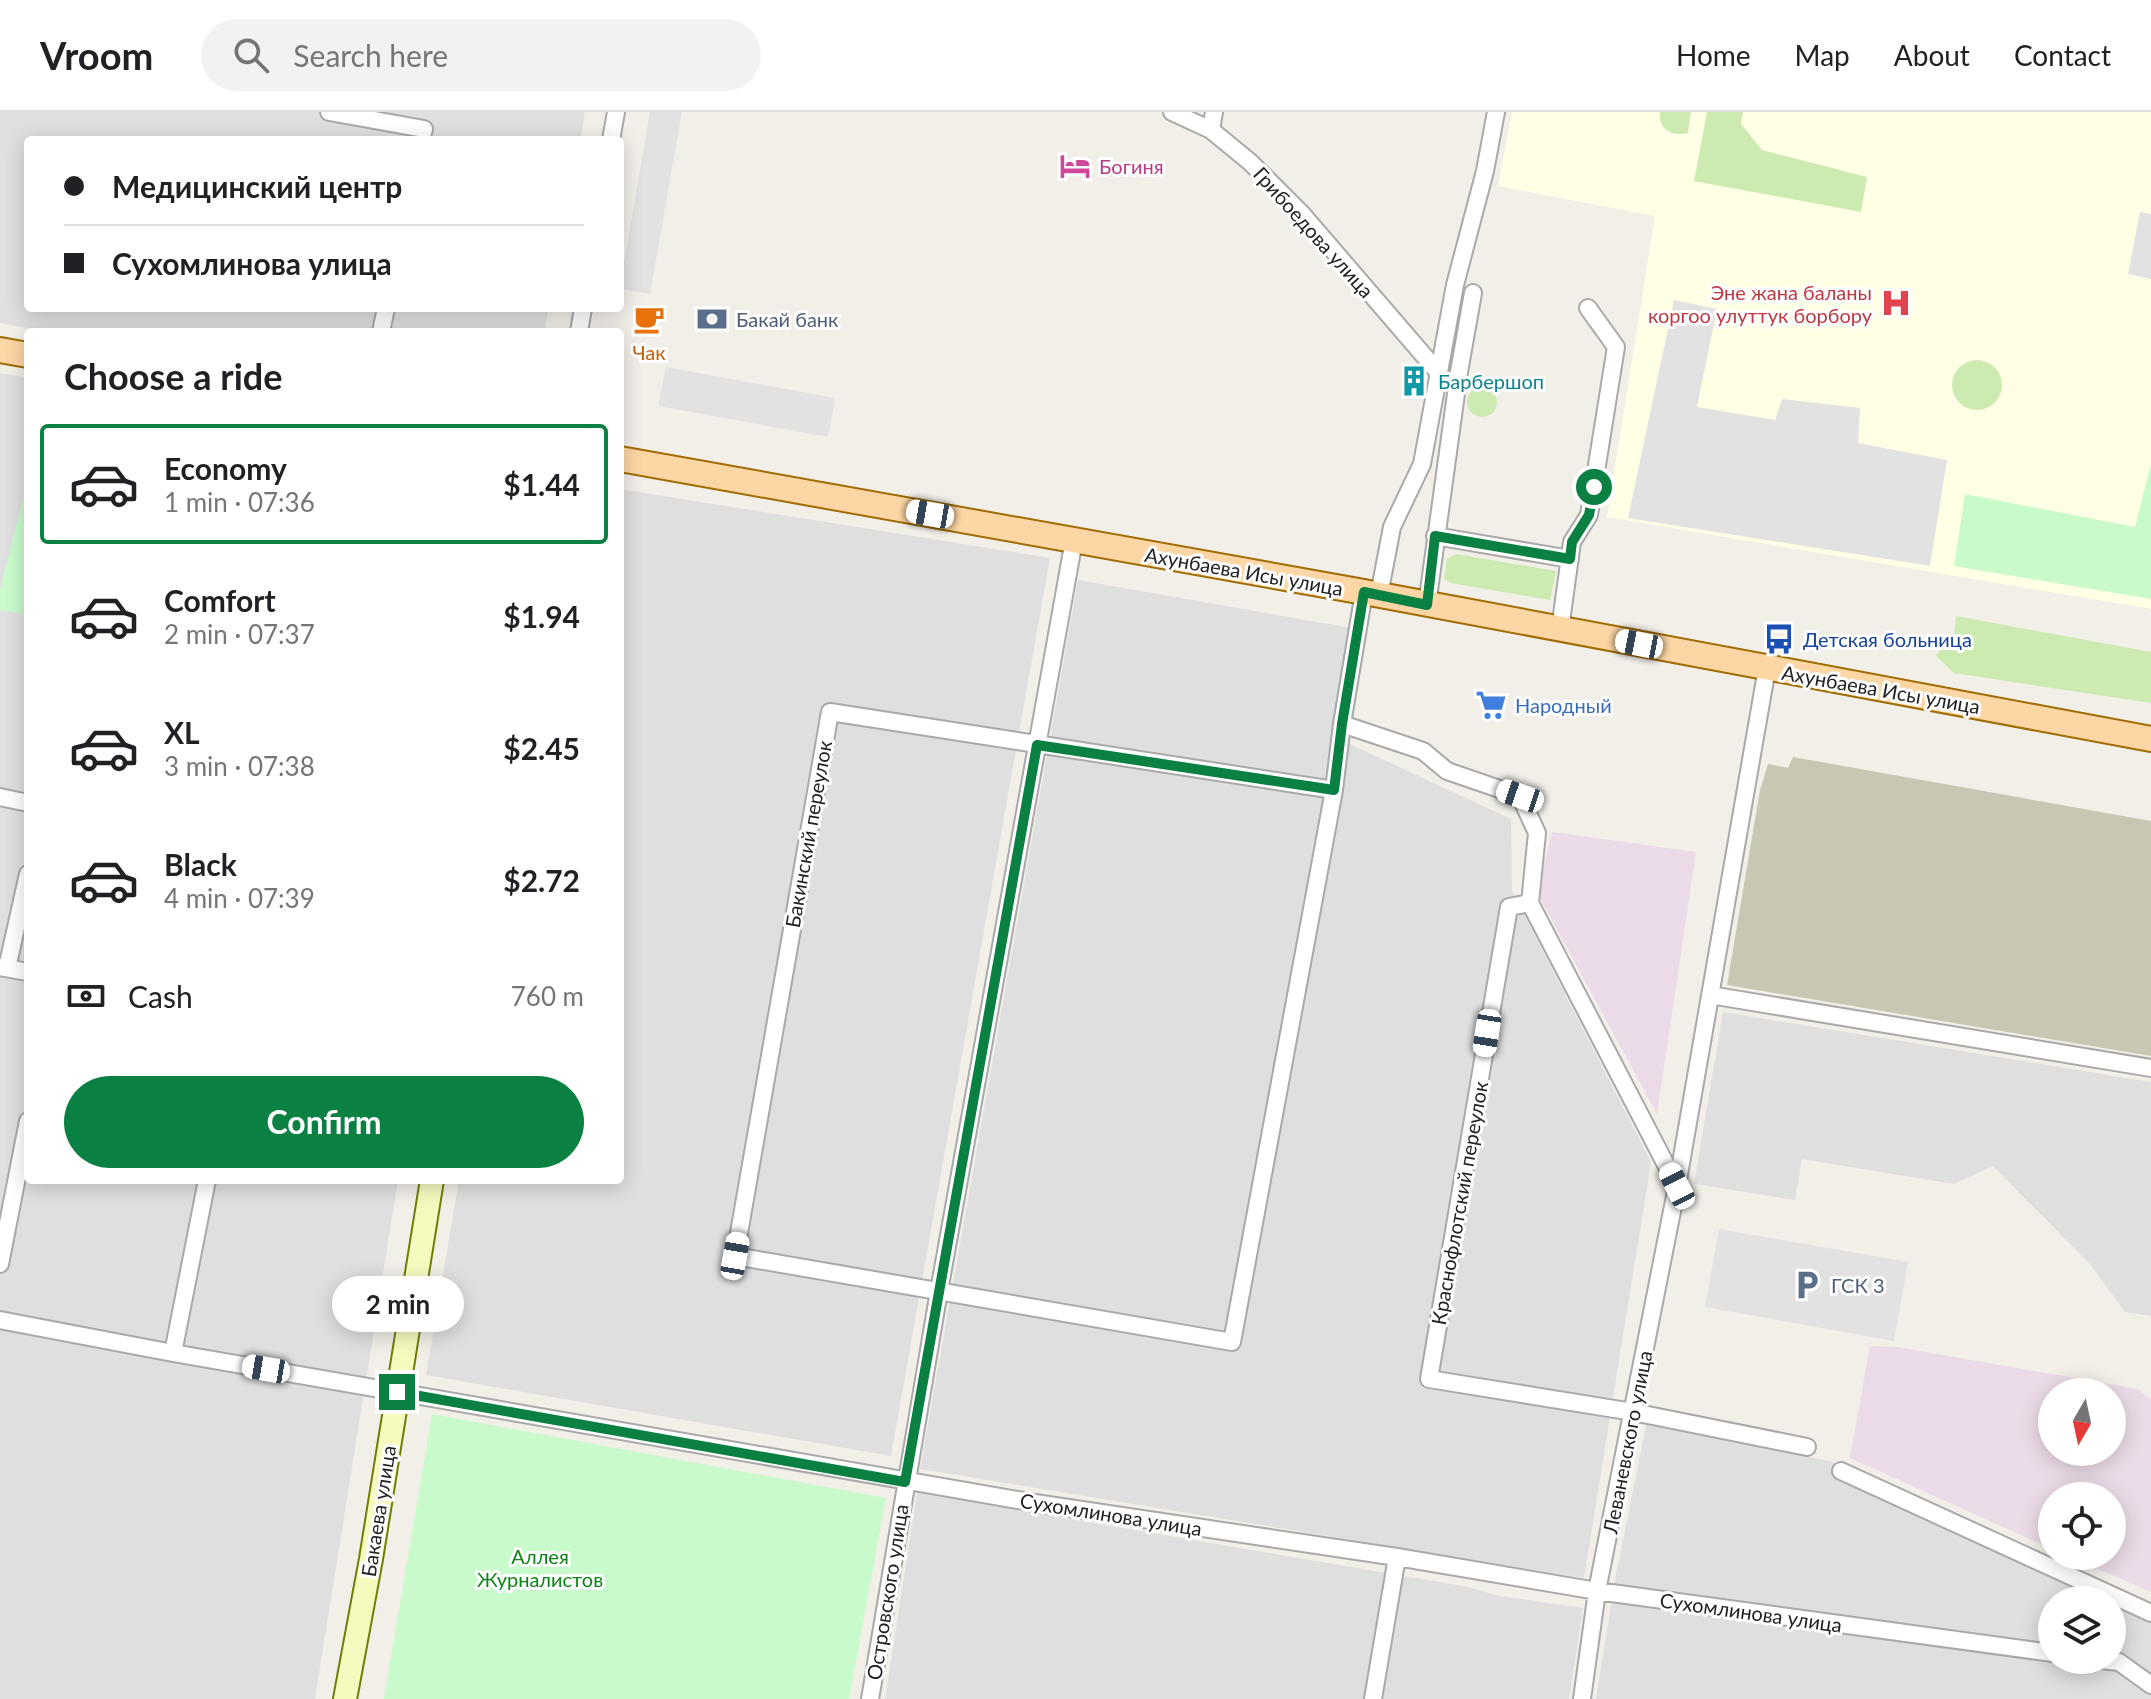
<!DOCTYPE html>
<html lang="en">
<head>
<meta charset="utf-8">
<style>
  :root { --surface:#fff; --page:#f2f2f2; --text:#202124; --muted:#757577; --line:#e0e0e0; --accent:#0b8043 }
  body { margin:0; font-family:Lato,sans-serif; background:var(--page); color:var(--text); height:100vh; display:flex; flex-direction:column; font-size:30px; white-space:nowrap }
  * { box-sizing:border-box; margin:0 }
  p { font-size:26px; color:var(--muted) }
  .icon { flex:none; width:44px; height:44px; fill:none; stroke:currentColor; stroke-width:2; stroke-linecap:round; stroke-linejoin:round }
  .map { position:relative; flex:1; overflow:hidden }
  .panel { position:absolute; left:24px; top:216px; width:600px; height:856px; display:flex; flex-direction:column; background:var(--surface); border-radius:8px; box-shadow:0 4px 20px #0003 }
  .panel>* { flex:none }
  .banner { position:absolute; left:24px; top:24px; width:600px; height:176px; border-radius:8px; box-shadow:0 4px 20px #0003; display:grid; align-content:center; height:176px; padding:0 40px; background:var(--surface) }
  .needle { width:52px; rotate:189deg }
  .controls { position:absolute; left:2038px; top:1266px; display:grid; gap:16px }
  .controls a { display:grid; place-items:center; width:88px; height:88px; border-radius:50%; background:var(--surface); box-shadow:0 4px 20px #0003; font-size:40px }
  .end { position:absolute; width:36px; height:36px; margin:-18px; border:10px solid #0b8043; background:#fff; box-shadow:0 0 0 4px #fff }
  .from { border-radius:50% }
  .bubble { position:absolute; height:56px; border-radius:28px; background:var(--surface); box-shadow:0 4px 20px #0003; font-size:26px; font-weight:700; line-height:56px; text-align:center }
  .car { position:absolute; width:24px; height:48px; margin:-24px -12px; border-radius:10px; box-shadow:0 0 6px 2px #0007; background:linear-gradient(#fff 24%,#345 0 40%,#fff 0 76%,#345 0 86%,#fff 0) }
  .banner b { display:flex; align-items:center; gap:28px; height:76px; font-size:30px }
  .banner b+b { border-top:2px solid var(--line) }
  .banner i { width:20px; height:20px; background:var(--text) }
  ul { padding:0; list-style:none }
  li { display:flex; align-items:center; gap:24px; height:120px; margin:0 16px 12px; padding:0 24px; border:4px solid transparent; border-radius:8px }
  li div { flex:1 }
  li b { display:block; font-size:30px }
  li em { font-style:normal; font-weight:700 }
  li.selected { border-color:var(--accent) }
  li>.icon { width:72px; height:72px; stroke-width:1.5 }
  h2 { padding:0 40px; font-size:36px; line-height:96px }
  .pay { display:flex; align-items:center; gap:20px; height:88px; padding:0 40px; font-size:30px }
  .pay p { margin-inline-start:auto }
  .action { display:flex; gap:16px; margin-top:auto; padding:16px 40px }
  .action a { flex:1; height:92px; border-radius:48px; background:var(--accent); color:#fff; font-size:32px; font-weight:700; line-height:92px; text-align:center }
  header { display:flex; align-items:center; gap:48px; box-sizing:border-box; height:112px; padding:0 40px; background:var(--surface); border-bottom:2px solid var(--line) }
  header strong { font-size:38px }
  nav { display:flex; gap:44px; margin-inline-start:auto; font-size:28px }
  .search { width:560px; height:72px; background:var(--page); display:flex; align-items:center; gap:20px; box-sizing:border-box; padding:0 28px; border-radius:44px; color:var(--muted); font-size:30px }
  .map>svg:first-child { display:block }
  .residential { fill:#e0dfdf; fill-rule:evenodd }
  .industrial { fill:#ebdbe8; fill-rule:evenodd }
  .education { fill:#ffffe5 }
  .construction { fill:#c7c7b4 }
  .grass { fill:#cdebb0 }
  .park { fill:#c8facc }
  .parking { fill:#e2e2e2 }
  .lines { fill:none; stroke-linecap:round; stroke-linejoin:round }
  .street-casing { stroke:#a9a9a9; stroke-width:20 }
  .secondary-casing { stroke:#707d05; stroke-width:26 }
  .primary-casing { stroke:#a06b00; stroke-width:28 }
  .street { stroke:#fff; stroke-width:16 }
  .secondary { stroke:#f7fabf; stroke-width:22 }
  .primary { stroke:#fcd6a4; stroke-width:24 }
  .route { stroke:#0b8043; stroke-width:10 }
  .labels { text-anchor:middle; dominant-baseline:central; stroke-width:6; stroke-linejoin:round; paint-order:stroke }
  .hotel-label { font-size:20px; fill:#b23c85; stroke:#fff; text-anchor:start }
  .street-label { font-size:20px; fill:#222; stroke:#fff }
  .health-label { font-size:20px; fill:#be3a42; stroke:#fff; text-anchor:end }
  .service-label { font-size:20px; fill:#4e5e75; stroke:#fff; text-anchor:start }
  .food-label { font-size:20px; fill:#c56008; stroke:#fff }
  .culture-label { font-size:20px; fill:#0d838f; stroke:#fff; text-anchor:start }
  .transit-label { font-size:20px; fill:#164399; stroke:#fff; text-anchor:start }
  .shop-label { font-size:20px; fill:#366cbe; stroke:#fff; text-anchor:start }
  .park-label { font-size:20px; fill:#0c8416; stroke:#fff }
</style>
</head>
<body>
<header>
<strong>Vroom</strong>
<div class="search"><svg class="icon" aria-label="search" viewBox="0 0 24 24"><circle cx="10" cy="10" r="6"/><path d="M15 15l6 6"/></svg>Search here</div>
<nav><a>Home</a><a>Map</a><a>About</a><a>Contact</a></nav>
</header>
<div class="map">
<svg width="2151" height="1587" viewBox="0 0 2151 1587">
  <rect width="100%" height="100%" fill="#f2efe9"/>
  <path class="residential" d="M0,0H585L580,28H28V196H549L544,220H49L0,211Z
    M0,261L28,266V1068H398L315,1587H0Z
    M620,377L1050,446L891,1344L426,1263L459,1068H620Z
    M1078,468L1352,516L1335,625L1511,707L1512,779L1651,1050L1584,1466L920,1357Z
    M1723,900L2151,970V1204L2125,1200L2090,1152L1993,1054L1954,1072L1802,1047L1795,1088L1694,1072Z
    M1647,1309L1833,1350L2151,1499V1587H1596L1615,1468ZM2052,1488H2112V1548H2052Z
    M917,1381L1463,1474L1500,1484L1583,1496L1569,1587H885Z"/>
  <path class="industrial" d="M1552,720L1696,740L1657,1002L1541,788L1542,763Z
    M1870,1234L1897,1235L2138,1277L2151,1288V1480L2068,1444H2112V1384H2052V1437L1850,1346ZM2052,1280H2112V1340H2052Z"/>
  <path class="education" d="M1512,0H2151V497L1607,405L1655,104L1498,74Z"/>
  <path class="construction" d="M1793,645L2151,709V944L1727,873L1760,678L1768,652L1788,656Z"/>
  <path class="grass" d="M1660,0H1691L1688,21C1672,25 1658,18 1660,0Z
    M1707,0H1743L1741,12L1762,38L1867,65L1861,100L1694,69Z
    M1952 273a25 25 0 1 1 50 0a25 25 0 1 1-50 0Z
    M1467 290a15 15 0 1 1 30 0a15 15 0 1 1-30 0Z
    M1456,442L1556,459L1550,488L1451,471L1444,467L1447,447Z
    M1956,504L2151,540V591L1954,561L1936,544L1947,528L1954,524Z"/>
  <path class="park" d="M2151,352V487L1954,454L1965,382L2135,415Z
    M28,367V503L0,498V478Z
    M432,1302L886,1386L849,1587H384Z"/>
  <path class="parking" d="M650,0H682L650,182L620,177V174Z
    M2140,100L2151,102V167L2128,162Z
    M1674,188L1717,197L1697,295L1775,308L1782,287L1860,296L1858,331L1947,348L1930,454L1628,406Z
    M666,255L835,286L828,325L658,294Z
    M1719,1117L1908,1150L1894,1229L1705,1195Z"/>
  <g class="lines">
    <g class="street-casing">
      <path id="street" d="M329,0L424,17L421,28
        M1172,0L1211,18L1250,50L1302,102L1438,260
        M1211,18L1214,0
        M611,28L616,0
        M381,220L386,196
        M579,220L583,196
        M1435,424L1570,447
        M1379,483L1392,415L1422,352L1455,173L1485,59L1496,0
        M1427,493L1459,260L1473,181
        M1560,517L1572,430L1589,403L1616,235L1588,196
        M1342,612L1423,639L1447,659L1520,684L1537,721L1530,791L1677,1074
        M1334,678L830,600L735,1144L1232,1230L1334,678L1342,612L1364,480
        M0,685L28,691
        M1530,791L1509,795L1429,1267L1633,1300L1807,1335
        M0,855L28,860
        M7,856L28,762
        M1710,883L2151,956
        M0,1152L28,1009
        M0,1208L173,1241L1035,1391L1397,1445L1597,1479L2052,1541
        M173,1241L207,1068
        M1841,1359L2151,1501
        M2101,1548L2119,1550L2151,1573
        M870,1587L939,1179L1074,428
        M1373,1587L1397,1445
        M1582,1587L1597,1479L1677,1074L1767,556"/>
    </g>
    <g class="secondary-casing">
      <path id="secondary" d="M345,1587L371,1447L432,1068"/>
    </g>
    <g class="primary-casing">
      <path id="primary" d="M0,238L28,243
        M620,347L1364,480L2151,627"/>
    </g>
    <use href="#street" class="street"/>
    <use href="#secondary" class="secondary"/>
    <use href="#primary" class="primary"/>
  </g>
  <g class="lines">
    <path class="route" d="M397,1280L905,1370L1037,633L1334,678L1342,612L1364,480L1427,493L1435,424L1570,447L1572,430L1589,403L1594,375"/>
  </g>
  <defs>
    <g id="hotel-bare" transform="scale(2.4)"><path d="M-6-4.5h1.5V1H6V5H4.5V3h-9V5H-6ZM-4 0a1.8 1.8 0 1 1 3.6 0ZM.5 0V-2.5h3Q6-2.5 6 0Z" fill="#d1479c" stroke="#fff" stroke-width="2.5" paint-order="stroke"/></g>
    <g id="hospital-bare" transform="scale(2.4)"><path d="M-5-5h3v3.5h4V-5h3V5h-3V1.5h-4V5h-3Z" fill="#e0444e" stroke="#fff" stroke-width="2.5" paint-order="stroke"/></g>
    <g id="cafe-bare" transform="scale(2.4)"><path d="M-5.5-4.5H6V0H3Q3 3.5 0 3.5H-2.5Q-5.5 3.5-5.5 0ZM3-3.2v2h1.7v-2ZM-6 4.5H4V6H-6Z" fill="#e8710a" stroke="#fff" stroke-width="2.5" paint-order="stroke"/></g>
    <g id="bank-bare" transform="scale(2.4)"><path d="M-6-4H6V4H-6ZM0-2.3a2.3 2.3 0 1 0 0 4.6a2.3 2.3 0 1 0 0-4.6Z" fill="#5c6f8a" stroke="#fff" stroke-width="2.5" paint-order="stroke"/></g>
    <g id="building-bare" transform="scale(2.4)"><path d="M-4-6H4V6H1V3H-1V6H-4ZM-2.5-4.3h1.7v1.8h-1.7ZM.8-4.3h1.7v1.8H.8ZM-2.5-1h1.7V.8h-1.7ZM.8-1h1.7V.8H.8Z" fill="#0f9aa8" stroke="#fff" stroke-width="2.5" paint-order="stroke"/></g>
    <g id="bus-bare" transform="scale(2.4)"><path d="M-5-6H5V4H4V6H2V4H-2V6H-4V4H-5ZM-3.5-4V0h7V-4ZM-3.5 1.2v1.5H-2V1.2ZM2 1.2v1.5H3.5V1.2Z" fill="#1a4fb4" stroke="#fff" stroke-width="2.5" paint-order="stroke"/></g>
    <g id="supermarket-bare" transform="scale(2.4)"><path d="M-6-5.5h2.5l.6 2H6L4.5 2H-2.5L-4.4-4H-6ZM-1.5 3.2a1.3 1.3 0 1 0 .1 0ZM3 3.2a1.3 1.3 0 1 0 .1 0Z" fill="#3f7fe0" stroke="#fff" stroke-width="2.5" paint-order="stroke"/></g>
    <g id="parking-bare" transform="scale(2.4)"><path d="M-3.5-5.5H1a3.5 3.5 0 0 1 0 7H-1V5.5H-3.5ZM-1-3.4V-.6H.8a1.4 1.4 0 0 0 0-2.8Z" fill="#5c6f8a" stroke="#fff" stroke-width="2.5" paint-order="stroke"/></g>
  </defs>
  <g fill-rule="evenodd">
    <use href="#hotel-bare" x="1075" y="54"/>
    <use href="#hospital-bare" x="1896" y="191"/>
    <use href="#cafe-bare" x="649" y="207"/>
    <use href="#bank-bare" x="712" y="207"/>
    <use href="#building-bare" x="1414" y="269"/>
    <use href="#bus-bare" x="1779" y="527"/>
    <use href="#supermarket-bare" x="1491" y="593"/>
    <use href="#parking-bare" x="1807" y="1173"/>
  </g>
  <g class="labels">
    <g class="hotel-label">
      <text x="1099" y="54">Богиня</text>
    </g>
    <g class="street-label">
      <text transform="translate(1314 120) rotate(48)">Грибоедова улица</text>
      <text transform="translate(1244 459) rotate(10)">Ахунбаева Исы улица</text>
      <text transform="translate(1881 577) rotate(10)">Ахунбаева Исы улица</text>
      <text transform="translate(808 722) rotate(-80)">Бакинский переулок</text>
      <text transform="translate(1459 1091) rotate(-80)">Краснофлотский переулок</text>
      <text transform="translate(1627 1330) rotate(-79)">Леваневского улица</text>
      <text transform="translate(378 1399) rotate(-81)">Бакаева улица</text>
      <text transform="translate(1111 1402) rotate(9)">Сухомлинова улица</text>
      <text transform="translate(887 1480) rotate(-81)">Островского улица</text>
      <text transform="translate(1751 1500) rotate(8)">Сухомлинова улица</text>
    </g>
    <g class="health-label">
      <text x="1872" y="180">Эне жана баланы<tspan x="1872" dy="23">коргоо улуттук борбору</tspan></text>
    </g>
    <g class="service-label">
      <text x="736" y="207">Бакай банк</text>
      <text x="1831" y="1173">ГСК 3</text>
    </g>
    <g class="food-label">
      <text x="649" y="240">Чак</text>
    </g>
    <g class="culture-label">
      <text x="1438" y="269">Барбершоп</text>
    </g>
    <g class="transit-label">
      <text x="1803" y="527">Детская больница</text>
    </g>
    <g class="shop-label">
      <text x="1515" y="593">Народный</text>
    </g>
    <g class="park-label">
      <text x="540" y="1444">Аллея<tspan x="540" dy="23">Журналистов</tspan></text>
    </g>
  </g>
</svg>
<div class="controls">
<a><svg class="needle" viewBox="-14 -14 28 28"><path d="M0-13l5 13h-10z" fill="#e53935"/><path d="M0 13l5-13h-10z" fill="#757577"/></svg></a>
<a><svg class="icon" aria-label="locate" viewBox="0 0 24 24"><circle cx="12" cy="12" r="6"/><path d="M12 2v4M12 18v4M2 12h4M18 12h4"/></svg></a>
<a><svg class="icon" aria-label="layers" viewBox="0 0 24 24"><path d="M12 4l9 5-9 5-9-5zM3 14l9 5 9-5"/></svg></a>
</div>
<i class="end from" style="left:1594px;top:375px"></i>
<i class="end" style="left:397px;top:1280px"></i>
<div class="bubble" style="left:332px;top:1164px;width:132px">2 min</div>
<i class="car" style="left:930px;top:402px;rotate:280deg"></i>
<i class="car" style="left:1639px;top:532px;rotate:281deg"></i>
<i class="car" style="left:1520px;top:684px;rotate:289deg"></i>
<i class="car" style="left:1487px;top:921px;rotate:189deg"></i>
<i class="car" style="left:1677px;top:1074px;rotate:333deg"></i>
<i class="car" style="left:735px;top:1144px;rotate:10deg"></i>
<i class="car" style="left:266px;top:1257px;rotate:280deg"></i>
<div class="banner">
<b><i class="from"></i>Медицинский центр</b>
<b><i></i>Сухомлинова улица</b>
</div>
<section class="panel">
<h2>Choose a ride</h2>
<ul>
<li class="selected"><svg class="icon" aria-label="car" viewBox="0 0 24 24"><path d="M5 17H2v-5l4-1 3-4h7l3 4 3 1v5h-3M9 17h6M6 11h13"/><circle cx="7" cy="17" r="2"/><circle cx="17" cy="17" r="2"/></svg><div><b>Economy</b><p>1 min · 07:36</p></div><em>$1.44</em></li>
<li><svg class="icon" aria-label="car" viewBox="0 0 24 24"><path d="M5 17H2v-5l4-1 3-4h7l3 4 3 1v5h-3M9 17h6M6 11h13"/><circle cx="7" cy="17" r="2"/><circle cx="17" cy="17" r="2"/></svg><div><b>Comfort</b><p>2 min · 07:37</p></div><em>$1.94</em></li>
<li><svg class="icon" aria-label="car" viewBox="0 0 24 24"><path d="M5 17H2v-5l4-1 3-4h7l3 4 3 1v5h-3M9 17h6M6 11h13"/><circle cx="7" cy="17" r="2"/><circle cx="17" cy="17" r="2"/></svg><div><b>XL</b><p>3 min · 07:38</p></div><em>$2.45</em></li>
<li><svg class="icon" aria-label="car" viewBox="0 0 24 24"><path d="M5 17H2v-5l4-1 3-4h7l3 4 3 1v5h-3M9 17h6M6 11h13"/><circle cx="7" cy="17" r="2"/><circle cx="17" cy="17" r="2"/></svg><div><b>Black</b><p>4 min · 07:39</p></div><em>$2.72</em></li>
</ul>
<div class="pay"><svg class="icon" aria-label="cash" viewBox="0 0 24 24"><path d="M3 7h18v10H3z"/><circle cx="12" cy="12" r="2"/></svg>Cash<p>760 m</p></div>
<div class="action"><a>Confirm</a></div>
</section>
</div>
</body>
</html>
